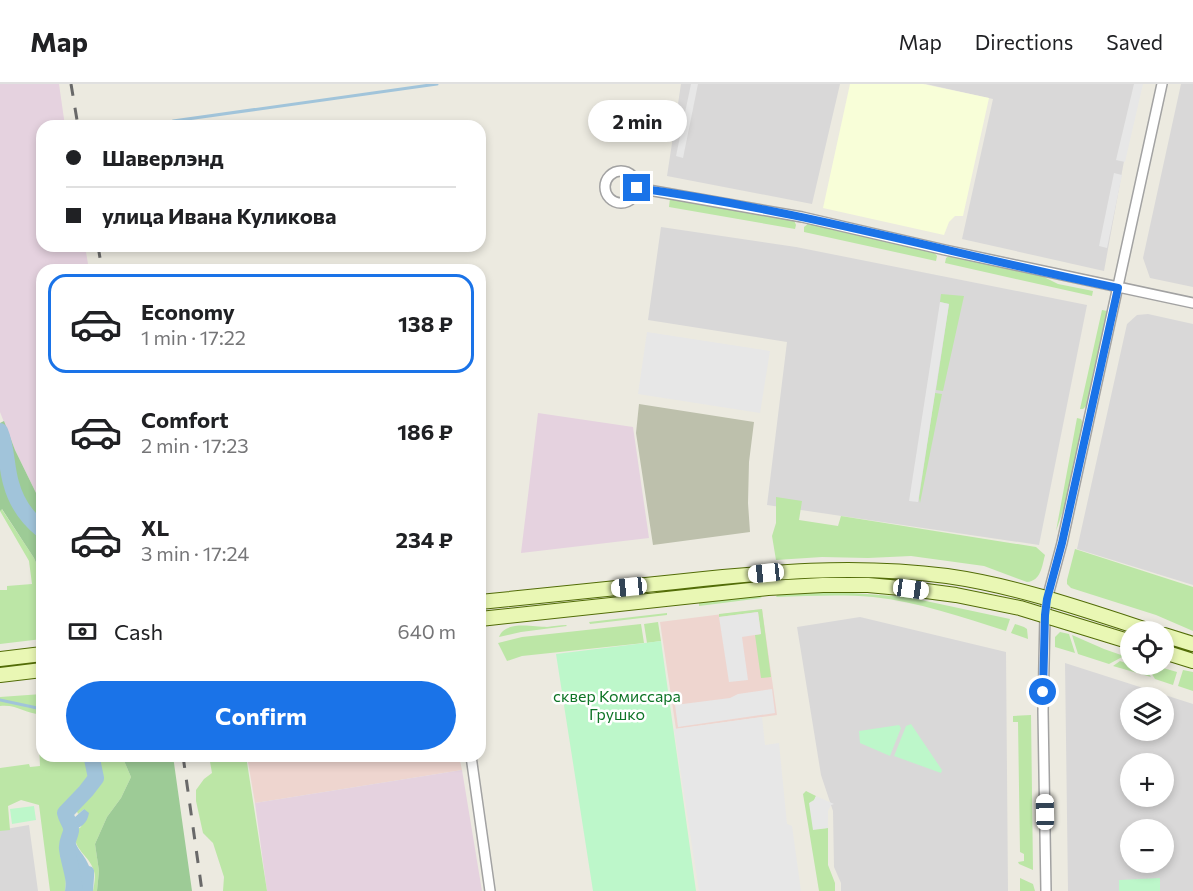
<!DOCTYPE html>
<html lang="en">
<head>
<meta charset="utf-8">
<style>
  :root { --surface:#fff; --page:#f6f6f6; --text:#202124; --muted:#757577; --line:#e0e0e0; --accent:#1a73e8 }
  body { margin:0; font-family:Commissioner,sans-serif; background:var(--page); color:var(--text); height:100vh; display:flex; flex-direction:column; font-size:22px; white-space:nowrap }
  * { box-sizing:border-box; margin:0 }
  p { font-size:20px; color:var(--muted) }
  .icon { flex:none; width:33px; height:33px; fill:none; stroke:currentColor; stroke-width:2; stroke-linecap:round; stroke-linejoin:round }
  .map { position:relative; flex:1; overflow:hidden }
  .side { position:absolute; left:36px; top:180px; width:450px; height:498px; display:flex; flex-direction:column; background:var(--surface); border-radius:18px; box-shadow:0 3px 9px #0003 }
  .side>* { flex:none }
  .hud { position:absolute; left:36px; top:36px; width:450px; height:132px; border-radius:18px; box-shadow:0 3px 9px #0003; display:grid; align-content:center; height:132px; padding:0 30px; background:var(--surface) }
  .controls { position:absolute; left:1120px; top:537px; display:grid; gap:12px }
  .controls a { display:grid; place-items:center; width:54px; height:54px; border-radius:50%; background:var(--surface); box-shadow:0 3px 9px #0003; font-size:30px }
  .end { position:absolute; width:27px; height:27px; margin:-14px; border:8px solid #1a73e8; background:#fff; box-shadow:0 0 0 3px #fff }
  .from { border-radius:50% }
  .bubble { position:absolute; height:42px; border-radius:21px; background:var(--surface); box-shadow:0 3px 9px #0003; font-size:20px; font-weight:700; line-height:42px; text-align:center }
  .car { position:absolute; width:18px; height:36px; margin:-18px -9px; border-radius:8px; box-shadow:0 0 4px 2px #0007; background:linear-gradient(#fff 24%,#345 0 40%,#fff 0 76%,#345 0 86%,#fff 0) }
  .hud b { display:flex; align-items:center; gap:21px; height:57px; font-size:22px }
  .hud b+b { border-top:2px solid var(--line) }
  .hud i { width:15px; height:15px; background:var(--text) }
  ul { padding:10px 0 0; list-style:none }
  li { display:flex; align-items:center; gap:18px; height:99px; margin:0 12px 9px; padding:0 18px; border:3px solid transparent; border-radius:18px }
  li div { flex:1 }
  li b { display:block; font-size:22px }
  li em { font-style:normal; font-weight:700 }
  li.active { border-color:var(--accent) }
  li>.icon { width:54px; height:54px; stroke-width:1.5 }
  .pay { display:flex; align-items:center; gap:15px; height:66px; padding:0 30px; font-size:22px }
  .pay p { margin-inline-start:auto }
  .primary-button { display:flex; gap:12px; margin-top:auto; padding:12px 30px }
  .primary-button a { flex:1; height:69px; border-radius:36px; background:var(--accent); color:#fff; font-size:24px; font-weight:700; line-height:69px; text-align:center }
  header { display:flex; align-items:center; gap:36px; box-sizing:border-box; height:84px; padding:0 30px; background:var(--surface); border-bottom:2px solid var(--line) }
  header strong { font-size:28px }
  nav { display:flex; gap:33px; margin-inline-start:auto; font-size:21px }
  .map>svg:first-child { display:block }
  .residential { fill:#d9d8d8; fill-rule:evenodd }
  .commercial { fill:#eed5cf }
  .industrial { fill:#e5d2df }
  .education { fill:#f8fed8 }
  .construction { fill:#bdc0ac }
  .grass { fill:#bce6a6 }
  .forest { fill:#9dcb96 }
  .park { fill:#bdf7ca }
  .parking { fill:#e7e7e7 }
  .water { fill:#a1c4da }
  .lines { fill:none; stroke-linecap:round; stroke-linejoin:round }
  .stream { stroke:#a1c4da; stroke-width:3 }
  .river { stroke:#a1c4da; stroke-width:16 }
  .minor-casing { stroke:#a2a2a2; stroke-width:12 }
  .secondary-casing { stroke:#526c07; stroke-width:16 }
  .minor { stroke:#fff; stroke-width:9 }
  .secondary { stroke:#e9f7b4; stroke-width:14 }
  .rail { stroke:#696969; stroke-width:3; stroke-dasharray:12 12; stroke-linecap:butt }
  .route { stroke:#1a73e8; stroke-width:8 }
  .labels { text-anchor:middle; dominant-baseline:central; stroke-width:5; stroke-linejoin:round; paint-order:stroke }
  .park-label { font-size:16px; fill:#0e7426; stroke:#fff }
</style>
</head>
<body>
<header>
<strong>Map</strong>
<nav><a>Map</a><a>Directions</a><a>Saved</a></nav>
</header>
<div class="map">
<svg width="1193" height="807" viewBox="0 0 1193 807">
  <rect width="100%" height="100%" fill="#eceae0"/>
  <path class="residential" d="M681,0H840L812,120L667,92Z
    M926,0H1138L1104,187L962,155L993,15Z
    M1181,0H1193V203L1150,194L1143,174Z
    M661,143L796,163L1087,221L1039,461L767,421L787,258L648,236Z
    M1148,230L1193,240V501L1077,465L1127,240L1137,231Z
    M860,533L1006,568L1008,807H841V799L834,783L833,727L821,691L797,543Z
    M1065,579L1193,620V807H1068ZM1131,614H1164V646H1131ZM1131,680H1164V712H1131ZM1131,746H1164V778H1131Z
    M29,741L38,807H0V746Z"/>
  <path class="commercial" d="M762,525L777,631L676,645L660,538Z
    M247,672H459L462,686L255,719Z"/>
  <path class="industrial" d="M0,0H59L65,42H42V162H85L89,186H42V417L37,411L15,366L0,328Z
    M538,329L633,343L649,454L521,469Z
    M462,686L482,807H267L255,719Z"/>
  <path class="education" d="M850,0H923L989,14L963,132H955L949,138L944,151L823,124Z"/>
  <path class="construction" d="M639,320L754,338L749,378L748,419L750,448L653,461L636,349Z"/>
  <path class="grass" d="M670,114L732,124L794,136L796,141L795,145L669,123Z
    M809,139L934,168L937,172L936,177L804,148V143Z
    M950,171L1038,190L1058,200L1093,207L1092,212L945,179L946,174Z
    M941,210L964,212L943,307L936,306L949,220L940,218Z
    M1102,226L1107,227L1086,322L1083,325H1080Z
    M935,309L942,310L920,419L919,414Z
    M1077,334L1081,335L1083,339L1065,421L1056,447Z
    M776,413L802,417L799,436L838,442L841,432L1036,463L1045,471C1042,482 1041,497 1027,498L984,482L911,472L868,474L822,473L776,476L772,452L776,439Z
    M1,424L34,474L42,493V555L0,560V506H7V502L32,500L29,477L0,427Z
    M1075,465L1193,503V547L1156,531L1071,504L1067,500V496Z
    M839,508L907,513L1010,535L1006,547C962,533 919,518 873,513C841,510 808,512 776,513L778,510Z
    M757,511L762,514L699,522V517Z
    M762,525L771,593L761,594L755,551L761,550L758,528L719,533V530Z
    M667,529V531L590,540L589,538Z
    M658,538L661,557L647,559L644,540Z
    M641,540L644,559L522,572L507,577L498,559L522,553Z
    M1015,540L1024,543L1027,545L1028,555L1011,549Z
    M566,541L567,542L521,548L499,553C505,536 533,543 547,543C554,542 560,541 566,541Z
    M1060,548L1069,550L1075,569L1055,563V553Z
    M1072,551L1104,565L1124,572L1109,580L1078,570Z
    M1120,577L1146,586L1151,593L1113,582Z
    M1146,581H1153L1177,588L1173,601L1155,595Z
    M1183,586L1193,588V607L1178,602Z
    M42,610V630C27,631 18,620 0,622V613Z
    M1031,631L1033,786L1019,780L1018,778L1024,777V770L1020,768L1018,638H1013V632Z
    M42,659V672H93L91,675L93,693L76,716L62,728L68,742C60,755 65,759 60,772C65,784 67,794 65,807H50L39,721L21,716L8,722L10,746L0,747V684L29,680L30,683L40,682L39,660Z
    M100,672H122L131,693L121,714L107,733L95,760L99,787L97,807H93C94,801 96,793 94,787C89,771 76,769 73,748L81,743L84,725L78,730L76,725L100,695L96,676Z
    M209,672H246L267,807H223L224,793L213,759L203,749L196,717V706L204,695L212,689Z
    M806,707L816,712L814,717L813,745L828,744V781L835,799V807H819L803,710Z
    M1020,794L1033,800L1035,807H1020Z"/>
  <path class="forest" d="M4,337L15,366L37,411L42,417V493L34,474L2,425L0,427V339Z
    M122,672H173L192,807H97L99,787L95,760L107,733L121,714L131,693Z"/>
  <path class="park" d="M661,557L696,807H593L556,570Z
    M911,640L942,686L941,689L894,672L906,642Z
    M899,641L901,644L890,672L860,659L859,647Z
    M34,722L36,736L12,740L10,725Z
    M1160,794V807H1119V796Z"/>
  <path class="parking" d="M691,0H698L683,74L676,72Z
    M1134,0H1143L1125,78L1116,76Z
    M1114,89L1122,91L1107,164L1099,162Z
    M940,218L949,220L918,418L909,417Z
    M647,248L770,267L760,329L638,310Z
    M758,528L761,550L742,553L748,596L729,598L719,533Z
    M772,605L775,629L678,643L675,621L730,614L738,610Z
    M762,633L765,661L779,659L787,740L792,742L801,807H699L674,645Z
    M816,712L834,720L831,721L828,727V744L813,746L809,719L814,716Z"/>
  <path class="water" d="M84,725L89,729C87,740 81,743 71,747L70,739L66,735L74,734Z
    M73,748C75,766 83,767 89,782L92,783L94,786V793L93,807H65C67,794 65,784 60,772L62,767V751L69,752Z"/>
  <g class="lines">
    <path class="stream" d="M173,37L437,0
      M0,616L42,625"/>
    <path class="river" d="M0,347C7,363 6,382 11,399C16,418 27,434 42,446
      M75,807C74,791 69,780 67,765C66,758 70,753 71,747C72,741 66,735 65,729L86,707L96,694L92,675L96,672"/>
    <g class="minor-casing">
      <path id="minor" d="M605 103a16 16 0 1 1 32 0a16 16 0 1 1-32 0Z
        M637,104L802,133L945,166L1193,219
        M471,672L490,807
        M1046,807L1043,627L1045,531L1047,515L1062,459L1162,0"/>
    </g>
    <g class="secondary-casing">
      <path id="secondary" d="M480,518C545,511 610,505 675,498C767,488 854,480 947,492C1017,502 1086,526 1153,548
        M480,535L768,504L823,501H868L911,505L956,511L1020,524L1131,558
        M1164,551L1193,560
        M1164,568L1193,577
        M0,575L42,570
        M0,591L42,586"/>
    </g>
    <use href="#minor" class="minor"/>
    <use href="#secondary" class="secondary"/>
    <path class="rail" d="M71,0L78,42
      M98,162L102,186
      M183,672L202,807"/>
  </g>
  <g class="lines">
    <path class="route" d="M637,104C799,126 957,171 1118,204L1062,459L1047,515L1045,531L1043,608"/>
  </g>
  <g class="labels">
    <g class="park-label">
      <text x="617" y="611">сквер Комиссара<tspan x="617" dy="18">Грушко</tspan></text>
    </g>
  </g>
</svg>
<div class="controls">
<a><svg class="icon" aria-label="locate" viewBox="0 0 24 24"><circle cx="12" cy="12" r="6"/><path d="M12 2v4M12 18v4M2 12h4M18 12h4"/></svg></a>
<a><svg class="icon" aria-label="layers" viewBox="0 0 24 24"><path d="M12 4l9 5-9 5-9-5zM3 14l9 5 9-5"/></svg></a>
<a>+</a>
<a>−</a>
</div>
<i class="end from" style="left:1043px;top:608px"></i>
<i class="end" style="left:637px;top:104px"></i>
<div class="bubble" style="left:588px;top:16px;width:99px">2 min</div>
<i class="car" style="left:766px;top:489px;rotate:264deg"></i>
<i class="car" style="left:629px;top:503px;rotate:264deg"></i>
<i class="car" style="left:911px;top:505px;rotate:98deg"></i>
<i class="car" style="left:1045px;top:728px;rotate:359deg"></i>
<div class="hud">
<b><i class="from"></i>Шаверлэнд</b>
<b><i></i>улица Ивана Куликова</b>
</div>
<section class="side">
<ul>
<li class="active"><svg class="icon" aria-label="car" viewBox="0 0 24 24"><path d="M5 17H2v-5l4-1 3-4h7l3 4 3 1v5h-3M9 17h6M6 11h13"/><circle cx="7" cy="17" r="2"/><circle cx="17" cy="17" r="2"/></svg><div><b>Economy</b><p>1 min · 17:22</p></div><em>138 ₽</em></li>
<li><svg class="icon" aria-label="car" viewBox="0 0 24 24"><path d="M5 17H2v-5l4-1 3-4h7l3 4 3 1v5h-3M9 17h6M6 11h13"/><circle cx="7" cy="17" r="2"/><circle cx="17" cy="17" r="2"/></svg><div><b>Comfort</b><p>2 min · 17:23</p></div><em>186 ₽</em></li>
<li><svg class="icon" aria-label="car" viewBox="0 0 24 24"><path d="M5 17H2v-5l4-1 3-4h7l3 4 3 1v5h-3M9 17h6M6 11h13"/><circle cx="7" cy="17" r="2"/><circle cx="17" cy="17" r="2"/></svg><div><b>XL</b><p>3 min · 17:24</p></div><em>234 ₽</em></li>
</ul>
<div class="pay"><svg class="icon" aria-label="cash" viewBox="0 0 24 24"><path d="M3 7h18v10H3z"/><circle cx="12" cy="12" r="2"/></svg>Cash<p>640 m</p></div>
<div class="primary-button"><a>Confirm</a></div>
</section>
</div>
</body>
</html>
